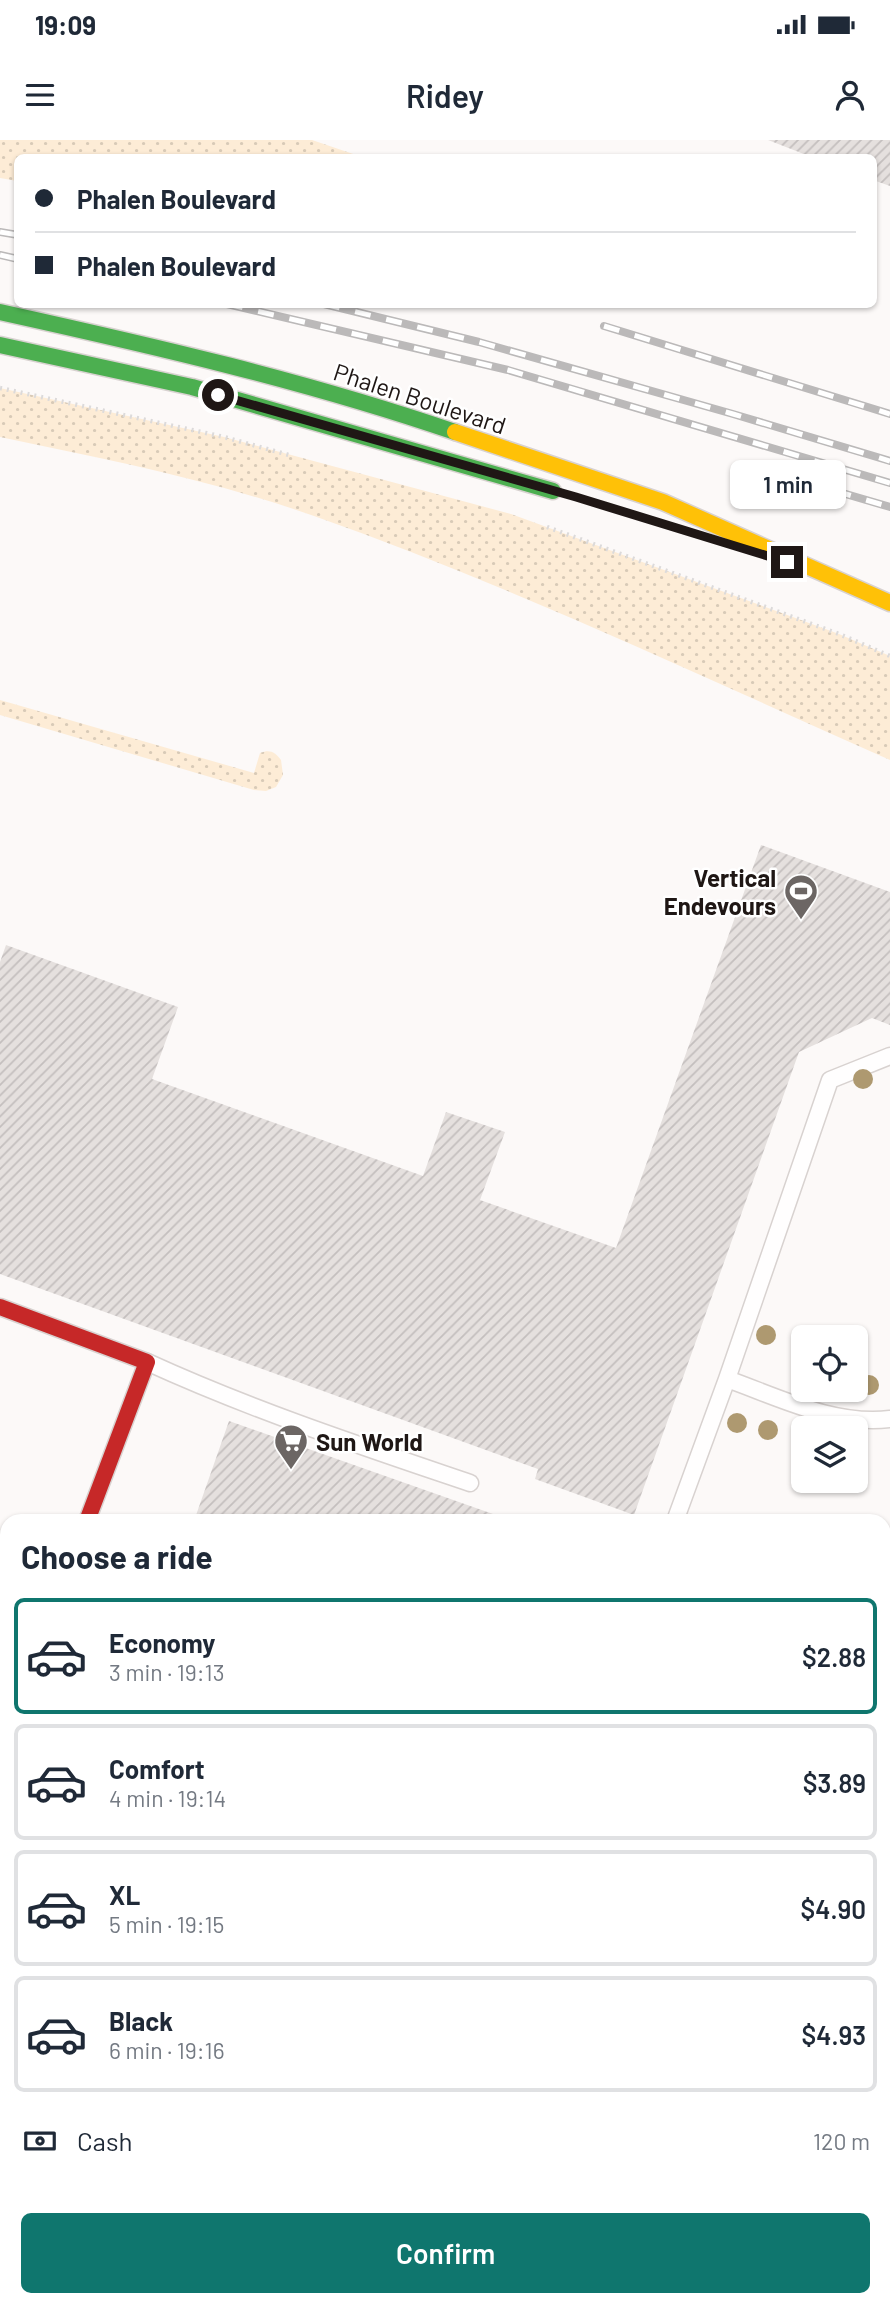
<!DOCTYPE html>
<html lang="en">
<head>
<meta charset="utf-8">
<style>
  :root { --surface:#fff; --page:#f6f6f7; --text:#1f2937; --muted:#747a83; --line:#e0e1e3; --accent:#0f766e }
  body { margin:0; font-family:Barlow,sans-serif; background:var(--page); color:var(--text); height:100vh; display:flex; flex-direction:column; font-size:26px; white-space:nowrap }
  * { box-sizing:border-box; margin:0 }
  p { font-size:23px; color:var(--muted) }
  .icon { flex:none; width:38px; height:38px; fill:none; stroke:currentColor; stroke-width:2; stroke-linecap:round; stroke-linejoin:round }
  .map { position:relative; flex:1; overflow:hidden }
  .side { position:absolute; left:0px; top:1374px; width:891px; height:793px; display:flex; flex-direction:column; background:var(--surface); border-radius:21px 21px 0 0; box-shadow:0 2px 5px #0004 }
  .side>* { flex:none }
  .top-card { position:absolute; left:14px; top:14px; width:863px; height:154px; border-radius:10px; box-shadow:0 2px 5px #0004; display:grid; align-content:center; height:154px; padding:0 21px; background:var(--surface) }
  .tools { position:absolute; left:791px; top:1185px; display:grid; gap:14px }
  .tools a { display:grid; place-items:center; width:77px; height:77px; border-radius:10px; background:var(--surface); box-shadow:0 2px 5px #0004; font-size:35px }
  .end { position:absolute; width:32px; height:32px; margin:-16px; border:9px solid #1f1715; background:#fff; box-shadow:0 0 0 4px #fff }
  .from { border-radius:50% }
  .bubble { position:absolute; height:49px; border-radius:10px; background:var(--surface); box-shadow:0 2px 5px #0004; font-size:23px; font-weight:600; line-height:49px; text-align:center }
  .top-card b { display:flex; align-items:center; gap:24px; height:66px; font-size:26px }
  .top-card b+b { border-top:2px solid var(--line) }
  .top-card i { width:18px; height:18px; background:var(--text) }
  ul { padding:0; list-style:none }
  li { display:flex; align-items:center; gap:21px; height:116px; margin:0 14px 10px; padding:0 7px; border:4px solid var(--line); border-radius:10px }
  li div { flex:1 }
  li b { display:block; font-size:26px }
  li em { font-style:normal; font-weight:600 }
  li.current { border-color:var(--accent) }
  li>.icon { width:63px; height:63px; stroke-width:1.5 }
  h2 { padding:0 21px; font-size:32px; line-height:84px }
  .pay { display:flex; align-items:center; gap:18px; height:77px; padding:0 21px; font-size:26px }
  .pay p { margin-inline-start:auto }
  .primary-button { display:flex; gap:14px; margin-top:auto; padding:14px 21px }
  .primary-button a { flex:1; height:80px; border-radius:10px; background:var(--accent); color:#fff; font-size:28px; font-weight:600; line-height:80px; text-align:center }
  .status { display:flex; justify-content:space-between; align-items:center; height:49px; padding:0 35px; background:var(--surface); direction:ltr }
  .status svg { height:19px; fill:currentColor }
  header { display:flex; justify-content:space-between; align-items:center; height:91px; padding:0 21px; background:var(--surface); font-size:32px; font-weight:600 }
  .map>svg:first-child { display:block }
  .grass { fill:url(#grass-dots) }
  .building { fill:url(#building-hatch) }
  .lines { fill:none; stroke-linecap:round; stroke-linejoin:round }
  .lane-casing { stroke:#d8d2d0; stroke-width:19 }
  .street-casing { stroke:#d8d2d0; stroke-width:33 }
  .fast-casing { stroke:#d8d2d0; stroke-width:19 }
  .slow-casing { stroke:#d8d2d0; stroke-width:19 }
  .jam-casing { stroke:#d8d2d0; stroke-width:19 }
  .path { stroke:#dcdada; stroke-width:4.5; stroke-dasharray:2 5; stroke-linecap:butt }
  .lane { stroke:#fffefe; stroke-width:16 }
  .street { stroke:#fffefe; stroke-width:30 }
  .fast { stroke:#4caf50; stroke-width:16 }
  .slow { stroke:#ffc107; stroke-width:16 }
  .jam { stroke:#c62828; stroke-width:16 }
  .rail-casing { stroke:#bbb9b9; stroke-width:8 }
  .rail { stroke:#fff; stroke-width:5; stroke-dasharray:16; stroke-linecap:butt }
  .tree { fill:#ae9970 }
  .route { stroke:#1f1715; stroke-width:9 }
  .labels { text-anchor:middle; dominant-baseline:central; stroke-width:5; stroke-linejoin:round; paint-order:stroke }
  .street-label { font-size:24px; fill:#1f1715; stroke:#fff }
  .poi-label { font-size:24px; font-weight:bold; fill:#1f1715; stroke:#fff; text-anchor:end }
</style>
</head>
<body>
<div class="status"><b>19:09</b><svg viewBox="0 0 49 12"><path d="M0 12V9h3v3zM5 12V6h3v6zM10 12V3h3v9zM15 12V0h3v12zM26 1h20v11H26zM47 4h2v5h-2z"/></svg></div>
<header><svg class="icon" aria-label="menu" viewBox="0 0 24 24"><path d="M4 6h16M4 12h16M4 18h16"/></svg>Ridey<svg class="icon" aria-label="person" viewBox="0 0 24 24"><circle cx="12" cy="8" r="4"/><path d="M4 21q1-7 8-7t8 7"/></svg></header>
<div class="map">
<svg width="890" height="2166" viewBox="0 0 890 2166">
  <defs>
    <pattern id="grass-dots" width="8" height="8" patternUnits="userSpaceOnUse" patternTransform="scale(1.75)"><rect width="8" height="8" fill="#fdecd6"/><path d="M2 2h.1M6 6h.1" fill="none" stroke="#d8cab7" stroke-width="1.8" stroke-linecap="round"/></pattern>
    <pattern id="building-hatch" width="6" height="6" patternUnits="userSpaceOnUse" patternTransform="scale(1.75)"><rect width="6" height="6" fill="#e5e0de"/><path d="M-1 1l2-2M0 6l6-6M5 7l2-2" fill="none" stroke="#c4bfbe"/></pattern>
  </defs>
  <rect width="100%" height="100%" fill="#fcf9f8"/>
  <path class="grass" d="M0,0H312L362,17L18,18L17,41L0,38Z
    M0,248L224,297L511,374L839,494L890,516V620C700,536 510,445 314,376C212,340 105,319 0,297Z
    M0,560L254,633L260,613C270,609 275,612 281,620L283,635L276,647L266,651L254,650L0,575Z"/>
  <path class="building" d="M768,0H890V46L873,40V18H814Z
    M761,705L890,752V885L872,878L799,912L634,1375L535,1339L538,1329L0,1134V822L6,805L178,867L152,939L423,1036L446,972L505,992L480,1060L616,1108Z
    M229,1281L510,1380V1381H194Z
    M719,2160H768L766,2166H735Z"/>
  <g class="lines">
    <g class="lane-casing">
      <path id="lane" d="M147,1222C252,1270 361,1306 470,1343
        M727,1239C778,1257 834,1286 890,1279
        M675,1381L727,1239L830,940L890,916
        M0,1406L7,1409
        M0,1916L7,1918
        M680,2160L698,2166"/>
    </g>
    <g class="street-casing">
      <path id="street" d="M0,1613L7,1594
        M0,1653L7,1655
        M0,2164L4,2166"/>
    </g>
    <g class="fast-casing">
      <path id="fast" d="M0,172C154,206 306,241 455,292
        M0,205L192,247L553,351"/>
    </g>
    <g class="slow-casing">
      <path id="slow" d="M455,292L663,362L890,463"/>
    </g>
    <g class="jam-casing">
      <path id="jam" d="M0,1167L147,1222L87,1381
        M884,1991L890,1974
        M821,2166L823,2160"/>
    </g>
    <path class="path" d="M0,248L224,297L289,315
      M547,387L839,494L890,516"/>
    <use href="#lane" class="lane"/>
    <use href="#street" class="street"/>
    <use href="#fast" class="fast"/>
    <use href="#slow" class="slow"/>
    <use href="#jam" class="jam"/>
    <g class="rail-casing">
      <path id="rail" d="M0,92L18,95
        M0,115L18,119
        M227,164L508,230L890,343
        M324,164L479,202L733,274L890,321
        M604,186L890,274
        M774,333L890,367"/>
    </g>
    <use href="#rail" class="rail"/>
  </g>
  <g class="tree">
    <circle cx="863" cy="939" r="10"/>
    <circle cx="766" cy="1195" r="10"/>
    <circle cx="869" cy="1245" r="10"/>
    <circle cx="737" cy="1283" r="10"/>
    <circle cx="768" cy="1290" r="10"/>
  </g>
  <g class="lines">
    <path class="route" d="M218,255L576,357L787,422"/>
  </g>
  <defs>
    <g id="stadium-pin" transform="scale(1.75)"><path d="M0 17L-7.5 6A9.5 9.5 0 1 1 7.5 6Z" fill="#6c6664" stroke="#fff"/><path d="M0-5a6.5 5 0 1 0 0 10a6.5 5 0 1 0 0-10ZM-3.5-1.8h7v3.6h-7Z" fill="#fff"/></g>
    <g id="supermarket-pin" transform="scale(1.75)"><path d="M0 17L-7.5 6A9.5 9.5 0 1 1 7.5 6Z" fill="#6c6664" stroke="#fff"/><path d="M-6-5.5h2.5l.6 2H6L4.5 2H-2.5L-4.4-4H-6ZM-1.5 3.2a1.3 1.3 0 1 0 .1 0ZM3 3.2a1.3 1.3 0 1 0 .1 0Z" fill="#fff"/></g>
  </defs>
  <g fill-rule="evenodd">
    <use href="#stadium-pin" x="801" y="751"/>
    <use href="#supermarket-pin" x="291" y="1301"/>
  </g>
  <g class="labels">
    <g class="street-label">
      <text transform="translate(420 258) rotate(18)">Phalen Boulevard</text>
    </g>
    <g class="poi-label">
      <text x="776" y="737">Vertical<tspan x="776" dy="28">Endevours</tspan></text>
      <text x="316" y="1301" text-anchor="start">Sun World</text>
    </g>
  </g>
</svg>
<div class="tools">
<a><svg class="icon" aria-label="locate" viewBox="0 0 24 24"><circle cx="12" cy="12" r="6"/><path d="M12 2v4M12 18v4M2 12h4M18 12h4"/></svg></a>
<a><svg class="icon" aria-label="layers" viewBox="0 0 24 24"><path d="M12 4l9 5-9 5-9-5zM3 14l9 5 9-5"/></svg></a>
</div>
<i class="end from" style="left:218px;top:255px"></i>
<i class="end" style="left:787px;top:422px"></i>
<div class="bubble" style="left:730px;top:320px;width:116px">1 min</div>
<div class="top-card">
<b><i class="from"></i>Phalen Boulevard</b>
<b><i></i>Phalen Boulevard</b>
</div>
<section class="side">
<h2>Choose a ride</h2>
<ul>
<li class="current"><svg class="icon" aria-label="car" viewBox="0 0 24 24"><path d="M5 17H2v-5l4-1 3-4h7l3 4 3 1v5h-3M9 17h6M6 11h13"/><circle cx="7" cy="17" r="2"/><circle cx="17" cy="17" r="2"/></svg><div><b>Economy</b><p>3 min · 19:13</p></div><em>$2.88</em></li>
<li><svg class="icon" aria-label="car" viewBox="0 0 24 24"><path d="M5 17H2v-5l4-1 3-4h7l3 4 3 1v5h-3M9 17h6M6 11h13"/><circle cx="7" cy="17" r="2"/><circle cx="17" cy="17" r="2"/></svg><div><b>Comfort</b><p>4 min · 19:14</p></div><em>$3.89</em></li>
<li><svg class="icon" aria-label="car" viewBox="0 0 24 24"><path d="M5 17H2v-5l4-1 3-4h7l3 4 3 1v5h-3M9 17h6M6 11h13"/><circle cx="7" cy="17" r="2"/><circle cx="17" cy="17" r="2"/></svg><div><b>XL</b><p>5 min · 19:15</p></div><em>$4.90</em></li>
<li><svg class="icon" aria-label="car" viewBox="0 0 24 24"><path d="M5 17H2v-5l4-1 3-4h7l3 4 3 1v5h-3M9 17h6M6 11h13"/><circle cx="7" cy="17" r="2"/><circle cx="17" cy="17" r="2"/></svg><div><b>Black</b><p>6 min · 19:16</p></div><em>$4.93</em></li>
</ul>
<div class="pay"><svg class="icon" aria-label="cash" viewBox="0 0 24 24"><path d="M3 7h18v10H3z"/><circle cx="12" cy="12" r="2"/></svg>Cash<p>120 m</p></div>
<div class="primary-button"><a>Confirm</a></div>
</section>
</div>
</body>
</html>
